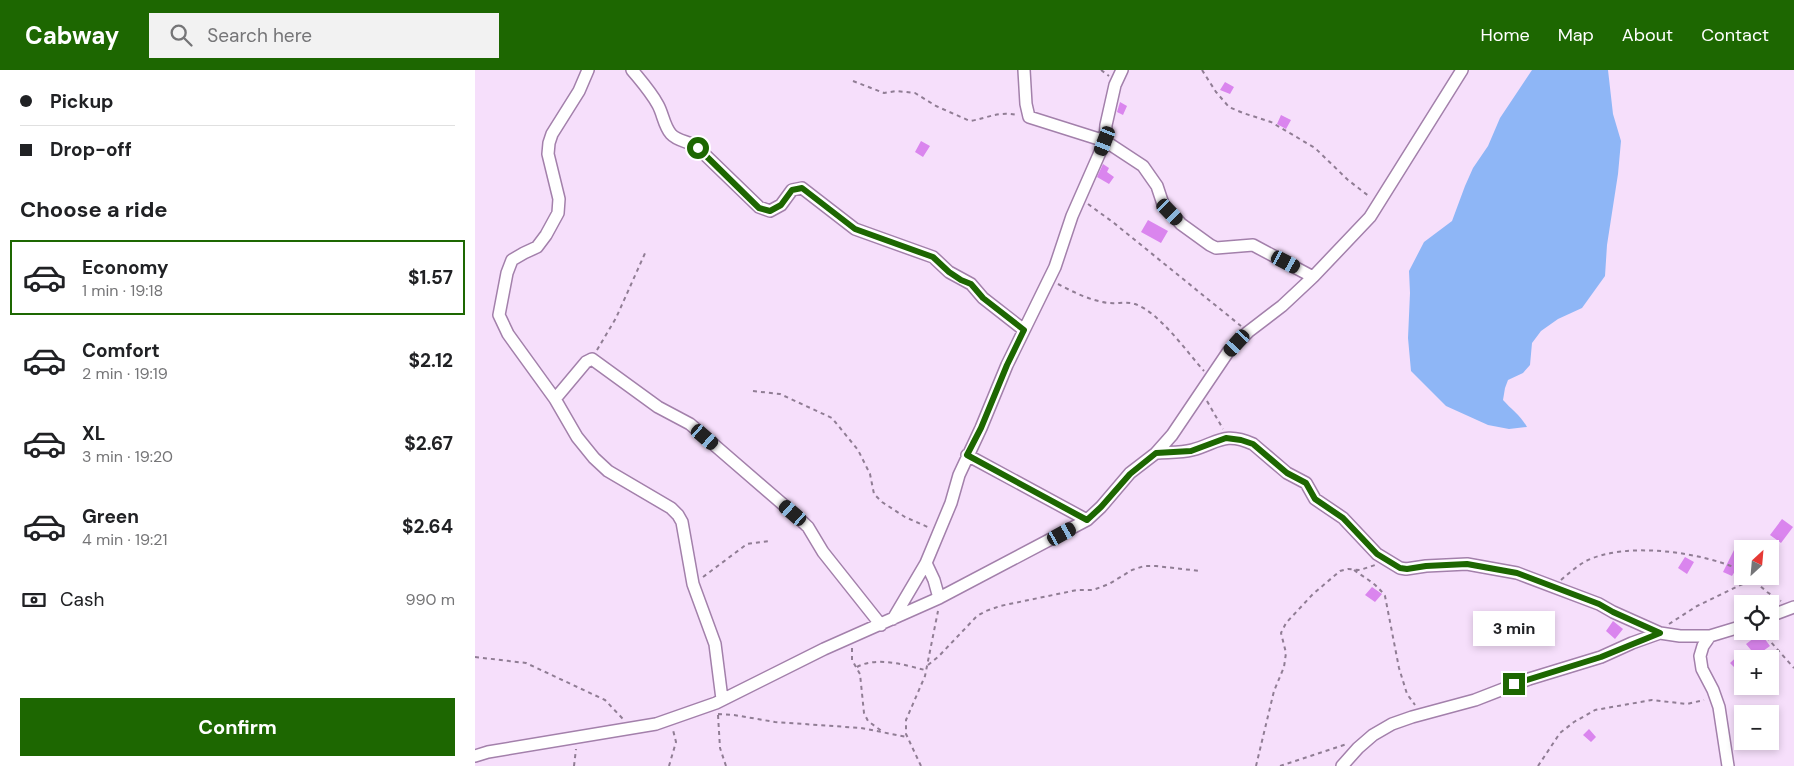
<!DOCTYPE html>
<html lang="en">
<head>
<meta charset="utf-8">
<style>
  :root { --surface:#fff; --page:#f2f2f2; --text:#202124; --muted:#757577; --line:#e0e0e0; --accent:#1d6701 }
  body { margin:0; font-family:"DM Sans",sans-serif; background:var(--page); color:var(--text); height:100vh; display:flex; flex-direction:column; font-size:19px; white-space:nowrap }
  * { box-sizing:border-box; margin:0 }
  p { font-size:16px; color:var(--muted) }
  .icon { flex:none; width:28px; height:28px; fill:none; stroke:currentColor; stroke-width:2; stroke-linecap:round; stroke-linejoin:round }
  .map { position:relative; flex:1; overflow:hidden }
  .details { display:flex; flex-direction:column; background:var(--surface); width:475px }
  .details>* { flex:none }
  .banner { display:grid; align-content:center; height:110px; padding:0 20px; background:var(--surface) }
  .needle { width:32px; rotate:26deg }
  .fabs { position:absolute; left:1259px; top:470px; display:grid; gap:10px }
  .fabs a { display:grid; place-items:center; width:45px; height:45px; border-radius:0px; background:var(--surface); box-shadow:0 2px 8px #0003; font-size:25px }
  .end { position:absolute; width:22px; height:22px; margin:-11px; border:6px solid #1d6701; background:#fff; box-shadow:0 0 0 2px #fff }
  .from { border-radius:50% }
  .bubble { position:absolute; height:35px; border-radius:0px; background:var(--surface); box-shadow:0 2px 8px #0003; font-size:16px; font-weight:700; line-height:35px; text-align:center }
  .car { position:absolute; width:15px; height:30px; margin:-15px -8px; border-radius:6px; box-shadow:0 0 4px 1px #0007; background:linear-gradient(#222 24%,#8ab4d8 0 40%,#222 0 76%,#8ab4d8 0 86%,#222 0) }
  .banner b { display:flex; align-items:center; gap:18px; height:48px; font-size:19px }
  .banner b+b { border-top:1px solid var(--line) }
  .banner i { width:12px; height:12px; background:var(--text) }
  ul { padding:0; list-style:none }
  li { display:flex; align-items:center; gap:15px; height:75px; margin:0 10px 8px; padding:0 10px; border:2px solid transparent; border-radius:0px }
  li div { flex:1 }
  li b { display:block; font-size:19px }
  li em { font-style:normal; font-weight:700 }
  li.active { border-color:var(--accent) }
  li>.icon { width:45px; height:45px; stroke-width:1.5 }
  h2 { padding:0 20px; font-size:22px; line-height:60px }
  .pay { display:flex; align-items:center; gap:12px; height:55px; padding:0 20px; font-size:19px }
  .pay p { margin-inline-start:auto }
  .action { display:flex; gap:10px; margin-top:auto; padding:10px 20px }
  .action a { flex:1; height:58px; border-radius:0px; background:var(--accent); color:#fff; font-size:20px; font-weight:700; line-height:58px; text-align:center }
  header { display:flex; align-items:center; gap:30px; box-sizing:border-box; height:70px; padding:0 25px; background:var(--accent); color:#fff }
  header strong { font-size:24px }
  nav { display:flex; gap:28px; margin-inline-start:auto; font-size:18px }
  .search { width:350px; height:45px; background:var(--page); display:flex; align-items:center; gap:12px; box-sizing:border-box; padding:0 18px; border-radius:0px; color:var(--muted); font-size:19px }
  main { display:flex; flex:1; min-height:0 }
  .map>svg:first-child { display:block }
  .water { fill:#8eb6f6 }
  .building { fill:#da85ee }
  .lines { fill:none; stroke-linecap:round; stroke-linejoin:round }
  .minor-casing { stroke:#a380ab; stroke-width:14 }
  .path { stroke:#907d94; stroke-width:2; stroke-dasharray:4 4; stroke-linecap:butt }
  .minor { stroke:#fff; stroke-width:11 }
  .route { stroke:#1d6701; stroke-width:6 }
</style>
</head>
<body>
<header>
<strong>Cabway</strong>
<div class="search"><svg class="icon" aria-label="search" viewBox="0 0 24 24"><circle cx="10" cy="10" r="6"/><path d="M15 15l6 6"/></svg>Search here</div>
<nav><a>Home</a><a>Map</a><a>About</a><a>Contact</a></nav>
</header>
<main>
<section class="details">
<div class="banner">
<b><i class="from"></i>Pickup</b>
<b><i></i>Drop-off</b>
</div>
<h2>Choose a ride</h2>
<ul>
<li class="active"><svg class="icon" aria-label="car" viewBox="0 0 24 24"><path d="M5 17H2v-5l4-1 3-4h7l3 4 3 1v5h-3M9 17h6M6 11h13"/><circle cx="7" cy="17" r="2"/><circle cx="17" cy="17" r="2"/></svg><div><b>Economy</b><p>1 min · 19:18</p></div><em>$1.57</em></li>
<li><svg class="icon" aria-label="car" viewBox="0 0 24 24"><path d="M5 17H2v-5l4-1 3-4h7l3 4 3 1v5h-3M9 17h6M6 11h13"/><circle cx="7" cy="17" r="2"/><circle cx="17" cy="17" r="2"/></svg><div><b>Comfort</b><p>2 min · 19:19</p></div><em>$2.12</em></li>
<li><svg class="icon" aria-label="car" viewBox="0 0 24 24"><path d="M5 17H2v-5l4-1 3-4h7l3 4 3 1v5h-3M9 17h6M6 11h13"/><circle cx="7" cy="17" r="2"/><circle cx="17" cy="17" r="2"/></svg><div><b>XL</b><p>3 min · 19:20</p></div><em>$2.67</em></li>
<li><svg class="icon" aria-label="car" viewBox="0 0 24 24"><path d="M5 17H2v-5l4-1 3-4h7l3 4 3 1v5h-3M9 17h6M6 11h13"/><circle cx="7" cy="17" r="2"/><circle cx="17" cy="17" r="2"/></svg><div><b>Green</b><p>4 min · 19:21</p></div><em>$2.64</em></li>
</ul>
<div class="pay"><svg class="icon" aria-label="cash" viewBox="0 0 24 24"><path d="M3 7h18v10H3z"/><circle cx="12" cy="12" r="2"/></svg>Cash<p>990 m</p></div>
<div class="action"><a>Confirm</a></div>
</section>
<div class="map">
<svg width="1319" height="696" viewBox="0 0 1319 696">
  <rect width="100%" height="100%" fill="#f6dffb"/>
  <path class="water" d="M1057,0H1133L1138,44L1146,71L1143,104L1132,175L1130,206L1107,238L1083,249L1066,261L1057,273L1055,295L1048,303L1033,310L1030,318L1028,330C1036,339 1046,346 1052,357L1034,359L1013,355L971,336L936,301L933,268L935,223L934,201L949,172L977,151L990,116L998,98L1013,76L1025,48Z"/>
  <path class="building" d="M750,12L759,17L755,24L745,20Z
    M645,32L652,36L648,45L642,42Z
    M806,45L816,50L811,59L802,54Z
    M446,71L455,76L448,87L440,82Z
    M628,94L634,98L632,102L639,107L634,114L622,107Z
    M673,150L693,161L686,173L666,162Z
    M1307,449L1318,457L1306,473L1295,465Z
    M1259,480L1268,486V488L1257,506L1248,502Z
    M1210,487L1219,492L1212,504L1203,498Z
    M897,517L907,524L900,532L890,525Z
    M1138,551L1148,559L1140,569L1131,561Z
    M1274,561H1284L1295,576L1281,586L1271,574L1279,568Z
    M1268,581V595L1262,600L1255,593Z
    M1114,659L1121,667L1116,672L1108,665Z"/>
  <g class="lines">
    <g class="minor-casing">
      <path id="minor" d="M113,0L104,21L77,64L74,73L73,84L84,129L83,143L71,165L62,177L49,183L37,190L32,203L24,245L33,264L80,329L102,367L119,388L133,401L196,438L203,445L207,452L218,514L240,574L247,629
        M157,0C166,11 176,22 183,35C188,44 189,56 196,64C203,72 215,71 223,78L284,137L295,141L306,135L317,120L327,118L380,159L458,187L474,202L496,214L508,228L549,260
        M549,0L551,34L554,47L630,71L668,96L682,116L688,134L706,154L735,175L741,178L778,175L838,207
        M80,329L111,292L117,289L183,337L215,354L318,443L333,457L348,482L406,555
        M681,383C693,382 706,383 717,380C743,373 749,361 778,374L812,403L831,413L840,429L868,448L902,484L925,498L931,499L951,496L992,494L1042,503L1124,534L1138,542L1185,563
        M492,385L612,450
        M451,493L459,510L464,528
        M1295,546L1319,537
        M418,549L451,493L476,433L484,405L506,358L532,295L580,197L597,146L630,71L631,55L640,15L647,0
        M0,686L13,682L181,654L241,633L349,579L464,528L612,450L626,437L655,403L681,383L697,365L753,282L773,262L807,236L838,207L895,147L987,0
        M867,696L883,678L898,665L917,654L937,647L1000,630L1054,609L1126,587L1157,573L1185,563L1205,566H1235
        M1253,696L1244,637L1238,620L1227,599L1225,586L1228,576L1235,566L1268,556"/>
    </g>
    <path class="path" d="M626,0L634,6
      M727,0L741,22L754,37L768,43L796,52L840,78L873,110L895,127
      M378,11L409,23L421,21L440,23L461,36L495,51C513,48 523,41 542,45
      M613,134L639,153L766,256
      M583,214C598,222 616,231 634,233C643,234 651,231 660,234C685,243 711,281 729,301
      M122,280L141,248L171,181
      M278,321L305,324L357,348L383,380L395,404L399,424L407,432L430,447L455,458
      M732,331L748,359
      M879,500C890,508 902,514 910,526L924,598L932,624L940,635
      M1274,506L1292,522L1306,531
      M228,507L272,474L294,471
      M1086,510C1094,503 1102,496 1111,491C1151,471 1228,482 1268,501
      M1194,554L1222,536L1278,509
      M1286,561L1319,598
      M377,578V590L385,604L389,643L393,651L408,662
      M0,587L51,593L130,630L148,649
      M453,595L464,586L502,546L511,541L525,536L602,520H618L634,514L657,500L669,496H681L725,501
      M382,597C402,586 430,595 450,600
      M243,644L259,645L300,652L386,658L432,667
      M243,645L245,678L251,696
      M99,696L101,679
      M194,696L201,672L198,660
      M446,696L431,664V650L450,606L463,541
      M781,696L799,621L809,597L811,583L806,563L811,553L838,524L865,501L873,499L885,500L900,495
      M805,696L872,674
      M1063,696L1085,663L1099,652L1120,640L1177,630L1212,634L1229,630"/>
    <use href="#minor" class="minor"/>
  </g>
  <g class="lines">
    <path class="route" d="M223,78L284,138L295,141L306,135L317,120L327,118L380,159L458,187L474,202L486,210L496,214L508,228L549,260L532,295L506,358L492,385L612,450L626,437L655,404L681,383L716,381L751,368L766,370L778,374L812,403L831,413L840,429L868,448L902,484L925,498L932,499L951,496L992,494L1042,503L1124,534L1138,542L1185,563L1126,587L1039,614"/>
  </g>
</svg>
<div class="fabs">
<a><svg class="needle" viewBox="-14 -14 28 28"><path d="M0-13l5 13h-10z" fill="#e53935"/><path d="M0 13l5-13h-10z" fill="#757577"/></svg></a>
<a><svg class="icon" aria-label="locate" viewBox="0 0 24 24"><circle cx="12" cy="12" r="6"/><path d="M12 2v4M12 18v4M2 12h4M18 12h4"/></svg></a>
<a>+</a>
<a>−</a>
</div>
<i class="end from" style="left:223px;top:78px"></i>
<i class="end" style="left:1039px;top:614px"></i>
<div class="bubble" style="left:998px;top:541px;width:82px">3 min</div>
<i class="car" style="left:630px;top:71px;rotate:201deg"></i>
<i class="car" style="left:695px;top:142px;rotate:136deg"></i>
<i class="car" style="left:811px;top:192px;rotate:118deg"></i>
<i class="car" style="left:762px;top:273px;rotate:222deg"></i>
<i class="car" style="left:230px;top:367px;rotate:131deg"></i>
<i class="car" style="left:318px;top:443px;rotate:311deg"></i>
<i class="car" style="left:587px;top:464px;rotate:61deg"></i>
</div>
</main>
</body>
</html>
